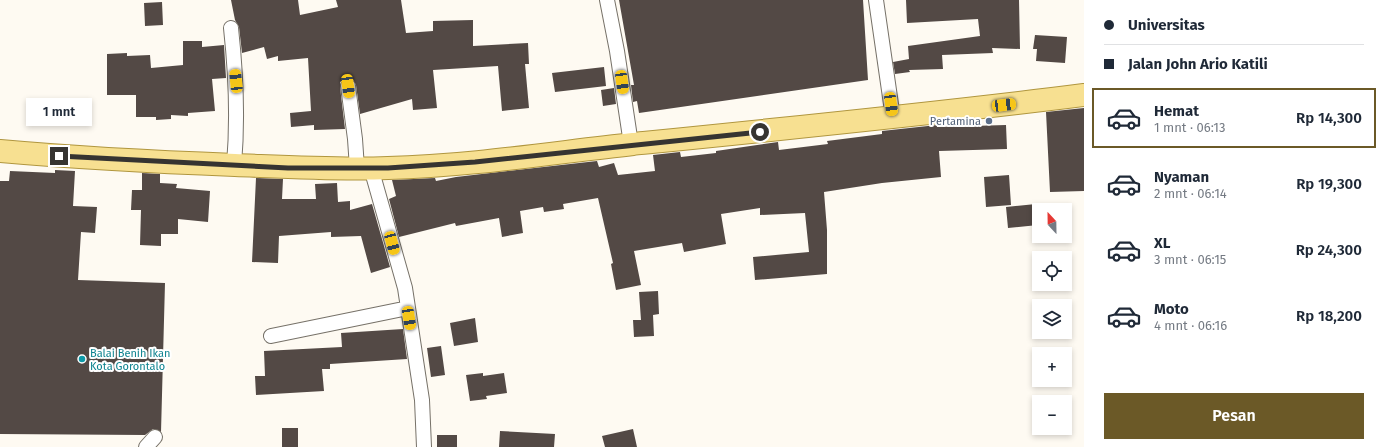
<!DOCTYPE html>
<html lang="id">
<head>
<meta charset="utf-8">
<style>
  :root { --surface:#fff; --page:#f6f6f7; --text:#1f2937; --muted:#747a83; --line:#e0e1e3; --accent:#6b5927 }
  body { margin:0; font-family:"Fira Sans",sans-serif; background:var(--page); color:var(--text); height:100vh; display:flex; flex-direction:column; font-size:15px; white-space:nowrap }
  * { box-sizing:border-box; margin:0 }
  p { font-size:13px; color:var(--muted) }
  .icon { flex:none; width:22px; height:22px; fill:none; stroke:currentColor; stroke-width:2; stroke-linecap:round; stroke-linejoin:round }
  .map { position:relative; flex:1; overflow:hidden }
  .drawer { display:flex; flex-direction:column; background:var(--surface); width:300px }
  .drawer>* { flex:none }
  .banner { display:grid; align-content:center; height:88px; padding:0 20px; background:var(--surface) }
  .needle { width:26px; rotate:338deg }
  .fabs { position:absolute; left:1032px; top:203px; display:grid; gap:8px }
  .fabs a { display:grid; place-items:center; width:40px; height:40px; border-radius:0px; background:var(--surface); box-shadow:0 2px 6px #0003; font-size:20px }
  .end { position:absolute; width:18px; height:18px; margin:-9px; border:5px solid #363431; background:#fff; box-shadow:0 0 0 2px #fff }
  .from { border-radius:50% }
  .bubble { position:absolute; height:28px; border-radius:0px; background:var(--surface); box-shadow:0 2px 6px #0003; font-size:13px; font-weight:600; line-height:28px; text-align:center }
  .car { position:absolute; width:12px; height:24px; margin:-12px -6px; border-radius:5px; box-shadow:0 0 3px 1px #0007; background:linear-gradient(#f5c518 24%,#345 0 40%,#f5c518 0 76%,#345 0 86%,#f5c518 0) }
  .banner b { display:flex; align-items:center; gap:14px; height:38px; font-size:15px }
  .banner b+b { border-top:1px solid var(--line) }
  .banner i { width:10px; height:10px; background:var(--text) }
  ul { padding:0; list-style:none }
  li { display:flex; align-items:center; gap:12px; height:60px; margin:0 8px 6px; padding:0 12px; border:2px solid transparent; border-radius:0px }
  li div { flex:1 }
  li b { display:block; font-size:15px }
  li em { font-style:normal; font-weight:600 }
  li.current { border-color:var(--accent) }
  li>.icon { width:36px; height:36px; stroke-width:1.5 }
  .action { display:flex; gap:8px; margin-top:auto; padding:8px 20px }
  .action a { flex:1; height:46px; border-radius:0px; background:var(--accent); color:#fff; font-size:16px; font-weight:600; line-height:46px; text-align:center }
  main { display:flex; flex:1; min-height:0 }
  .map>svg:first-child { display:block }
  .building { fill:#534945 }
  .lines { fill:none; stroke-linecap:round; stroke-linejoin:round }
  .street-casing { stroke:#767168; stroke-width:16 }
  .primary-casing { stroke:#b0963f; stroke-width:24 }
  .street { stroke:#fff; stroke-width:14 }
  .primary { stroke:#f7e091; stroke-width:22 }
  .route { stroke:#363431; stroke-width:5 }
  .service-dot { fill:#5c6f8a; stroke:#fff; stroke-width:1.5 }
  .culture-dot { fill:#0f9aa8; stroke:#fff; stroke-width:1.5 }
  .labels { text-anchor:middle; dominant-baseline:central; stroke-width:4; stroke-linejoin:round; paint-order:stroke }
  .service-label { font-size:11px; fill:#4e5e75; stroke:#fff; text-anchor:end }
  .culture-label { font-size:11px; fill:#0d838f; stroke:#fff; text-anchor:start }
</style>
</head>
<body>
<main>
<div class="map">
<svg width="1084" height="447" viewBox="0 0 1084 447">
  <rect width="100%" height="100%" fill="#fefaf2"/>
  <path class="building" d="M231,0H298L300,15L338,7L336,0H401L406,33L433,31V21L473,20V46L528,43L529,64H525L529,108L502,111L498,66L433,70L437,108L413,110L412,99L360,114L356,85L352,78H347L340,82V87L345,129L314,130V125L291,127L290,113L311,111L308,58L278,61V56L267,59L264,47L242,53L239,27L235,20Z
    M619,0H863L868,80L639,113L637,101L633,102L631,85H634Z
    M906,0H1019L1020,49L992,48L993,53L942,55L943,69L909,70L910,72L895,74L893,62L909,59L908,46L980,36L978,19L907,23Z
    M162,2L163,25L145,26L144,3Z
    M1035,35L1067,37L1065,63L1036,61L1037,49H1033Z
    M183,41H202V47L224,45L226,78L212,79L215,111L188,113V116L171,115V119L156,120V117H136V95H107V54L127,53V56L150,55L151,68L183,65Z
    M604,67L606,86L555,92L552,73Z
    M614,88L616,104L603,106L601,90Z
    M1084,108V191L1050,192L1046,112Z
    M937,125V127L1006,125L1007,149L939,151L941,177L882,183L824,192L827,230V274L755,280L753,257L809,252L805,213L760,215V208L721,214L726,244L684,252L682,243L634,251L641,285L616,290L611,264L613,263L598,198L563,204L564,209L544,212L543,207L520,211L523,233L502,237L499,218L456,226L455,223L399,237L389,199L396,196L392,180L435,178L436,181L456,177L597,161L599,167L614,163L618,175L655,171L653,155L680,152L681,157L716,153V151L778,142L779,150L828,144L827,141L882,134V131Z
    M55,170L75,171L73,206L97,207L95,233L81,232L78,280L165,283L161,432L153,429L145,435L0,434V181H9L10,171L55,173Z
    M142,173L160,174V183L177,184L176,188L210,191L208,222L178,219V234H161V246L140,245L141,210H131L132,190H142Z
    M1009,175L1011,205L986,207L984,177Z
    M256,178L283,179L282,199H316L315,184L337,183L338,202L350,201V210L372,204L390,267L371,273L361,236L331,237V232L279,236L278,263L252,262Z
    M1036,204L1038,225L1008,228L1006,207Z
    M658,291L659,314L653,315L654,336L634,337L633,320H641L639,292Z
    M475,318L478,342L454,346L450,323Z
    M403,329L407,359L330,364V369H322L324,391L256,395L255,376H265L264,351L342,347L341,333Z
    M441,346L445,375L431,377L427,348Z
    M483,373V376L504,373L507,393L486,396L487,399L470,401L466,375Z
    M282,428H298V447H282Z
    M633,429L637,447H605L602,436Z
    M500,431L555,434L554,447H499Z
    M437,435H457V447H437Z"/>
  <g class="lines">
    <g class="street-casing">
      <path id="street" d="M607,0L617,51L631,144
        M876,0L893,118
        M231,28C236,74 238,119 234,165
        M348,86L355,139L357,168
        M371,168L405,288L422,400L424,447
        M271,336L408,308
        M146,447L155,437"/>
    </g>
    <g class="primary-casing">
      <path id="primary" d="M0,151C78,158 156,162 235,165C286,167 337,170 388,168C470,166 551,153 633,144C783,129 934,114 1084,95"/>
    </g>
    <use href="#street" class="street"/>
    <use href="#primary" class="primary"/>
  </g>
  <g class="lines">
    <path class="route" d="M59,156L288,168H388L475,162L760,132"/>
  </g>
  <circle class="service-dot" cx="989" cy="121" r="4"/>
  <circle class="culture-dot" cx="82" cy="359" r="4"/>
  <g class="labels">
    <g class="service-label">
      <text x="981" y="121">Pertamina</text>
    </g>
    <g class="culture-label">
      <text x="90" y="353">Balai Benih Ikan<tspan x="90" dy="13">Kota Gorontalo</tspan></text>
    </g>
  </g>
</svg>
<div class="fabs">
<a><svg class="needle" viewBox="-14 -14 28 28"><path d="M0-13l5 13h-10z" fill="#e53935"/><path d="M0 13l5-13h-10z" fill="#747a83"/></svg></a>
<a><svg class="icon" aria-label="locate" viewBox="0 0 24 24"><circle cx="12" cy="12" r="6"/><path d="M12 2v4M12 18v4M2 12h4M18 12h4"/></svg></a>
<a><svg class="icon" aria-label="layers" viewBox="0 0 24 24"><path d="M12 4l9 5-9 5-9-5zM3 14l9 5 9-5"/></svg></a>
<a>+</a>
<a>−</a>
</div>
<i class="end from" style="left:760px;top:132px"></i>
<i class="end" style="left:59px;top:156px"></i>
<div class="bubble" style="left:26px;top:98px;width:66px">1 mnt</div>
<i class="car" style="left:236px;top:81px;rotate:354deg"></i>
<i class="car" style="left:622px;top:82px;rotate:172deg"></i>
<i class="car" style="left:348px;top:86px;rotate:172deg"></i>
<i class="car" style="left:891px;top:104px;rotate:172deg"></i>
<i class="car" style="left:1004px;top:105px;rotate:83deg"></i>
<i class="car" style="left:392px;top:243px;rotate:165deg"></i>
<i class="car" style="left:409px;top:318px;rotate:171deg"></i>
</div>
<section class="drawer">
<div class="banner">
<b><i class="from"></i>Universitas</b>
<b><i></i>Jalan John Ario Katili</b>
</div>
<ul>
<li class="current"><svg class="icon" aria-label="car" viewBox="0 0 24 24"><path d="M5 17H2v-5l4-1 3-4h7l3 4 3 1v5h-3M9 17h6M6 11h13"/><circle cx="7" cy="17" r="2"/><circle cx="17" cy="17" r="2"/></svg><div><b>Hemat</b><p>1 mnt · 06:13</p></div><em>Rp 14,300</em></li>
<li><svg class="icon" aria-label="car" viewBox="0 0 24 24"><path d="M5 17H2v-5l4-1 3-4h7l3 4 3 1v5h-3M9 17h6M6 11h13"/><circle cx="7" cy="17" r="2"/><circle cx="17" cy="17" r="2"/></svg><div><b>Nyaman</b><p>2 mnt · 06:14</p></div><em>Rp 19,300</em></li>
<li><svg class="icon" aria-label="car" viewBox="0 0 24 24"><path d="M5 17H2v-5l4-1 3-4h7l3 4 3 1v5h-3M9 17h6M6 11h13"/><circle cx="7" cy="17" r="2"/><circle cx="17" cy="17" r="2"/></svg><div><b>XL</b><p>3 mnt · 06:15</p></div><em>Rp 24,300</em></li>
<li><svg class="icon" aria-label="car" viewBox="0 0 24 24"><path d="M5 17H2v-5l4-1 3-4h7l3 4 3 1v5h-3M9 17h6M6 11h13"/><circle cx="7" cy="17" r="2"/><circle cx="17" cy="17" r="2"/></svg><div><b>Moto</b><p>4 mnt · 06:16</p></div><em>Rp 18,200</em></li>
</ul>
<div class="action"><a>Pesan</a></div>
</section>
</main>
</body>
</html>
